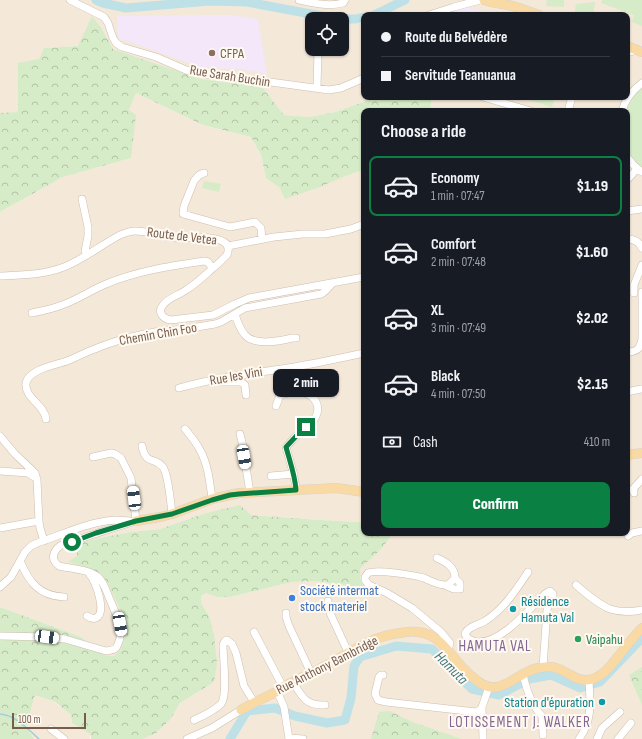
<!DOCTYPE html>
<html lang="en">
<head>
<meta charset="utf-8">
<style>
  :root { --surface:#171b24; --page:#20242c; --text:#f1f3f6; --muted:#9ea1a6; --line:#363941; --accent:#0b8043 }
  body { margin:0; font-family:"Sofia Sans Condensed",sans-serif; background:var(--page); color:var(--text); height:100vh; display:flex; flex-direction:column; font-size:15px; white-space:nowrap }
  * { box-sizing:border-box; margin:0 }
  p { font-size:13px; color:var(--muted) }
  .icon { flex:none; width:22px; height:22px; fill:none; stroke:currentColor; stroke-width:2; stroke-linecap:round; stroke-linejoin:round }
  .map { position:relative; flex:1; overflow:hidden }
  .side { position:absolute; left:361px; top:108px; width:269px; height:428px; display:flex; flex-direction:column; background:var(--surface); border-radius:8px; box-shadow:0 1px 3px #0004 }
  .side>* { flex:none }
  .banner { position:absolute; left:361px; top:12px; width:269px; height:88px; border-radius:8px; box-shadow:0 1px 3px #0004; display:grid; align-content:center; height:88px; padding:0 20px; background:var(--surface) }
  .tools { position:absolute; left:305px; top:12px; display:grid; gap:8px }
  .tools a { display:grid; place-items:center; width:44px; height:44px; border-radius:8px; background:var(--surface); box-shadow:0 1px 3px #0004; font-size:20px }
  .scale { position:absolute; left:12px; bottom:10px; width:74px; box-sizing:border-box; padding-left:4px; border:2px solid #785d4d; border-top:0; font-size:11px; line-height:14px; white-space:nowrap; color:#785d4d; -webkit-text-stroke:3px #fffaf1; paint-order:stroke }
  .end { position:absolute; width:18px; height:18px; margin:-9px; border:5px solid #0b8043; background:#fff; box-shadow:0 0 0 2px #fff }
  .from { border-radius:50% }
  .bubble { position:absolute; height:28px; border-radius:8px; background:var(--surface); box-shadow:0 1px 3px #0004; font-size:13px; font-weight:800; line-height:28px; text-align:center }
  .car { position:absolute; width:12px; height:24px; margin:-12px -6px; border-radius:5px; box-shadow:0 0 3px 1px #0007; background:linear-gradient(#fff 24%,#345 0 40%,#fff 0 76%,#345 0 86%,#fff 0) }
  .banner b { display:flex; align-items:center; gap:14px; height:38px; font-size:15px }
  .banner b+b { border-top:1px solid var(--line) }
  .banner i { width:10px; height:10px; background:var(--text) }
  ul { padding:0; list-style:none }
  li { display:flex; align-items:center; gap:12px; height:60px; margin:0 8px 6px; padding:0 12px; border:2px solid transparent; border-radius:8px }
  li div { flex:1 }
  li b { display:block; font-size:15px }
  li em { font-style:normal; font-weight:800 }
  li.active { border-color:var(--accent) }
  li>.icon { width:36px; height:36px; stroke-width:1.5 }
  h2 { padding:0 20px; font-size:18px; line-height:48px }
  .pay { display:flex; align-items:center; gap:10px; height:44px; padding:0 20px; font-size:15px }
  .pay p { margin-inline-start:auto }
  .primary-button { display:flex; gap:8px; margin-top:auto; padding:8px 20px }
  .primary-button a { flex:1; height:46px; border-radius:8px; background:var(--accent); color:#fff; font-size:16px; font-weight:800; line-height:46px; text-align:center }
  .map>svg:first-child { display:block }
  .residential { fill:#f4e8d9; fill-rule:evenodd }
  .education { fill:#f3e7f9 }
  .grass { fill:#d6ebc8 }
  .forest { fill:url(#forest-crowns) }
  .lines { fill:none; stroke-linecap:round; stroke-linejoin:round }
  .stream { stroke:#a4d0d9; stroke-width:1.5 }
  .river { stroke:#bee1e7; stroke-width:9 }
  .minor-casing { stroke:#cfbeaf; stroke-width:8 }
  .major-casing { stroke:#d9d2cd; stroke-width:10 }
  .minor { stroke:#fff; stroke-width:7 }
  .major { stroke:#fadaa4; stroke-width:9 }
  .route { stroke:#0b8043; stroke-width:5 }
  .education-dot { fill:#8d6e63; stroke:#fffaf1; stroke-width:1.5 }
  .shop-dot { fill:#3f7fe0; stroke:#fffaf1; stroke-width:1.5 }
  .culture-dot { fill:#0f9aa8; stroke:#fffaf1; stroke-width:1.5 }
  .leisure-dot { fill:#2e9e5b; stroke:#fffaf1; stroke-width:1.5 }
  .labels { text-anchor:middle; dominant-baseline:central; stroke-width:4; stroke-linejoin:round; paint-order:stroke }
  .education-label { font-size:14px; fill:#785e54; stroke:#fffaf1; text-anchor:start }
  .street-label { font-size:14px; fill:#785d4d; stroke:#fffaf1 }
  .shop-label { font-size:14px; fill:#366cbe; stroke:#fffaf1; text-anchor:start }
  .culture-label { font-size:14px; fill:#0d838f; stroke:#fffaf1; text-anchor:start }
  .leisure-label { font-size:14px; fill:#27864d; stroke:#fffaf1; text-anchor:start }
  .neighbourhood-label { font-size:15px; letter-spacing:1px; fill:#846694; stroke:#fffaf1 }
  .water-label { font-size:15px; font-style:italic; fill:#437984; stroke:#fffaf1 }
</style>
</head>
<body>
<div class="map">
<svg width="642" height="739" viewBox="0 0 642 739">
  <defs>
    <pattern id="forest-crowns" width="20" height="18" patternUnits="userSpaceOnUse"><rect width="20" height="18" fill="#d6ebc8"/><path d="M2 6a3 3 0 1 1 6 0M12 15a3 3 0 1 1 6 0" fill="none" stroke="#b2c2a5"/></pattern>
  </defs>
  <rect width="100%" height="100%" fill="#fdf6eb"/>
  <path class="residential" d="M0,0H642V739H143L156,733L170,720L180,703L214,682L209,616L201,603V596L206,593L217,597H230L292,582L318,581L343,585L371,591L361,582L360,569L389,538L392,533H627V111H430L432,97H627V15H364V97H388L366,101L335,112L310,117L284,115L263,88L241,84L201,79L113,49L102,29L78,46L44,48L18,113H0ZM312,19H342V49H312Z
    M136,93L203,125L251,137L261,155L266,178L280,188L319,187L348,175L364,170V523L358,522L321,520L251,515L203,514L160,529L131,532L99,538L78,544L77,556L69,562L85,567L101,574L107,582L124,618L125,636L120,650L114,656L105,655L81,637L0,607V212L63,177L131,158L129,110Z
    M35,695L54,702L71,715L72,723L91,735L90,739H34L26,727Z"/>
  <path class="education" d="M465,7L486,12L485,15H446Z
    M202,15H234L258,19L267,74L240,69L203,68L118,38L117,16Z"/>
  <path class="grass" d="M547,0H564V7L546,6Z
    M602,0H642V26L632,22L634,15L601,3Z
    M595,2L593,15H574L576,4Z
    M642,87V171L627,155V111H625L633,94Z
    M519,97H555L552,107Z
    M204,181L221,184L219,192L202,188Z"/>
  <path class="forest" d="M92,16L102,29L113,49L201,79L241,84L263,88L284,115L310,117L335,112L366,101L388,97H432L430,111H364V170L348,175L320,187L285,199L280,188L266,178L261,155L251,137L203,125L136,93L129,110L136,115L131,158L63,177L0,212V113L18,112V63L39,59L44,48L78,46Z
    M240,505L251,515L321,520L358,522L364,523V533H392C384,549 372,557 360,569L361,582L371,592L343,585L318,581L292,582L230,597H217L206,593L201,596V603L209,616L214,635L217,663L214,682L180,703L170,720L156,733L143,739H91V735L72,723L71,715L55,702L35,695L26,727L34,739H0V607L81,637L104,655L114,656L120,650L125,636L124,618L107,582L101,574L85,567L68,562L77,556V544L99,538L131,532L160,529L203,514Z
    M642,667V705L629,675Z
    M390,711L412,722L448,734L461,739H371L379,712Z"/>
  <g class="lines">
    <path class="stream" d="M0,714C15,715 28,729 39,739"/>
    <path class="river" d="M96,0L103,3L126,8L210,1L247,2L338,19
      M374,15L405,0
      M342,19H356L364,17
      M230,739L247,711L275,708L295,716L327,723L345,720L351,698L354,666L360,657L396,646L432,649L472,689L499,695L529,679L551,675L580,688L600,682L642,638"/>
    <g class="minor-casing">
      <path id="minor" d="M70,0L104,17L108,23L113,38L116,43L122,47L156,57L186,70L202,74L226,76L329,90L341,88L364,78
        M299,0C313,3 328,7 343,3L345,0
        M429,15L454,7L480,0
        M627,53L637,50
        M317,88L318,50
        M483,97L531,111
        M568,111L572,97
        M622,111C625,99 633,90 642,83
        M627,157C631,163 636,168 642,172
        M204,173C199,174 197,177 194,181L184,206L183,214L230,227L255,222L261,228L262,239
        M627,180L637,169
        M82,199L88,227V236L85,251L87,255
        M627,211L642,209
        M627,239C634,239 639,241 642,248
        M228,246L274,237L303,234H325L351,229L364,224
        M0,276C22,275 43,275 64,267C84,259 101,245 120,235C125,233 130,231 135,231C147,231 160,236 172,237C187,239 211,234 224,242C229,245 229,250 227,255C222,260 218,264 213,268C204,276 196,284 186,290C179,295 168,298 163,305C157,312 163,319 171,320L213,315L235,304L249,298L364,277
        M634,293V285L642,265
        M32,313C42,311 52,309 62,305C77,300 91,290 106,284C137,271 171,266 204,261L208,262L212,268
        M235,314C237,321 240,329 245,335C255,346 280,341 292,338H296
        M627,352C638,352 640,348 642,339V292
        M220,382H241L245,385L246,395
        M179,388C217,377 256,373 294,367C318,363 341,358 364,353
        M627,392L641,389
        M276,406L280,395C290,392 301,390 311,396C321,404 319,415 311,423C308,427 304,428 301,431C296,436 291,442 286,447C290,462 295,475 296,490
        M46,419C45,405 24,398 26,383C29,369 56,365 67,361C77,357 86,352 95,349C106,344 117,341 127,338C139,335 151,332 163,331C167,330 171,331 175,330C188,329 201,326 215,324L221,322L245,308L321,294C326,292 329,286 333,283
        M185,429C190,435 196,442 200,450C208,464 210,483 212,499
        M240,434L242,442L250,493
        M0,436L15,454L35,473L37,480L39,521L40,528L44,541
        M142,446C146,466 154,456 163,467C168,474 171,504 172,514
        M93,457L111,453L115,454L121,458L131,478L136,521
        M0,471L28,473L34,477
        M271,476L294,474
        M634,493L633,489L642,479
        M0,528L39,521
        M628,536L632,533L642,531
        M437,558C446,562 455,567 455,578L448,585C439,586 431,581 424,578C413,575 377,569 368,573L365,577V580L369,585L387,593L412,608L441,632L450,643L448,650
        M20,561C29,582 39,596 64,597
        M528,572C516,590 504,609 485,621C479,625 468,626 465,634C467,639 471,641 477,642C501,644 529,609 545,594L550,591L553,594V596L549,603L547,610L543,667
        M444,585L454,589H460V583L455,578
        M576,585C584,592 600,605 610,609C619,612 632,612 642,610
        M0,587L11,577L25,552L31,546L37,543C62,535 87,522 115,520C120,520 125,521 130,521
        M328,601L330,613L348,652
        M286,613V617L289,626L311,673
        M87,616C90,618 93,619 96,618C107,613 96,581 90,575
        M254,632L283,687
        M0,636L47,637L65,639L106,651C113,650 116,650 118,644C125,629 116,615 111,602C107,594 105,583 98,577C89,569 71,569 59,566C51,560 52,552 60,546C65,543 72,542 77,540C97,533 116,527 136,521
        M523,674C526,688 531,705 542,716L543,735
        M383,675H381L379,677L375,694L378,700L386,702L476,712L480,710L482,707L489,687
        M293,682C302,697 306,706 325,705
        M277,691L284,707L289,739
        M482,707L483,739
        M194,720C203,716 214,711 221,704C228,696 223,657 223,645L225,641L227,640L232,644L236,653L244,686L254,702
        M51,729L64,739
        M289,738L303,739
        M187,739L212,728L241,710
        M579,739C593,720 590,702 589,680
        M597,739L602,728L620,712
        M618,739L631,723"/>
    </g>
    <g class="major-casing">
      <path id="major" d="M484,0L491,2L513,6L539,15
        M627,46L642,52
        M627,455L642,453
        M136,521L160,517L172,514L212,499L239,493L337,488L364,492
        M241,710C252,703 264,698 276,692C278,691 281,689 283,687C295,680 309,675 321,668C347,655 370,636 400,633C406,632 413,631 418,632C440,634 450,655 464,669C469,675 476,680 482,684C502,696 519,671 538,668C543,667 550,666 556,668C570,672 578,685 595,678C608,673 619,654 628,644C633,638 637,633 642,628"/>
    </g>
    <use href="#minor" class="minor"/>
    <use href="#major" class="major"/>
  </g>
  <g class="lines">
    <path class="route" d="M72,542L96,533L136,521L172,514L212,500L230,495L239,494L296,490C295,475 290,462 286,447L302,430L306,427"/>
  </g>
  <circle class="education-dot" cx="212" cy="53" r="4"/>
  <circle class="shop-dot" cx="292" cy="598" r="4"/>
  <g class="culture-dot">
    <circle cx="513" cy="609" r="4"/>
    <circle cx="602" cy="702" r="4"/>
  </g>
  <circle class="leisure-dot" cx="578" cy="639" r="4"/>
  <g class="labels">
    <g class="education-label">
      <text x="220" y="53">CFPA</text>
    </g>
    <g class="street-label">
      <text transform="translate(230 76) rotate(9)">Rue Sarah Buchin</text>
      <text transform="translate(182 236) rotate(7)">Route de Vetea</text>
      <text transform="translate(158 334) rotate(-10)">Chemin Chin Foo</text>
      <text transform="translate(236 376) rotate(-10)">Rue les Vini</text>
      <text transform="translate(327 665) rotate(-27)">Rue Anthony Bambridge</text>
    </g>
    <g class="shop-label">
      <text x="300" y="590">Société intermat<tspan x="300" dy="16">stock materiel</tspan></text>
    </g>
    <g class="culture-label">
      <text x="521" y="601">Résidence<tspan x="521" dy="16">Hamuta Val</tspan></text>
      <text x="594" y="702" text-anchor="end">Station d'épuration</text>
    </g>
    <g class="leisure-label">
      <text x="586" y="639">Vaipahu</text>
    </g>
    <g class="neighbourhood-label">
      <text x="495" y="646">HAMUTA VAL</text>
      <text x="520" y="722">LOTISSEMENT J. WALKER</text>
    </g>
    <g class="water-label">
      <text transform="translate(451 668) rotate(45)">Hamuta</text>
    </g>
  </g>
</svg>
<div class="tools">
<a><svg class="icon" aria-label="locate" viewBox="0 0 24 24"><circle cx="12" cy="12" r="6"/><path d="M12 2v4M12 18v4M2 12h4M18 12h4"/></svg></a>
</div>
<div class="scale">100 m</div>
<i class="end from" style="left:72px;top:542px"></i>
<i class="end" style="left:306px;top:427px"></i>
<div class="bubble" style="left:273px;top:369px;width:66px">2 min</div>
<i class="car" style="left:244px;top:457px;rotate:170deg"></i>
<i class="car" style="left:134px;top:498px;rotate:353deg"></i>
<i class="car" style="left:120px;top:624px;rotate:170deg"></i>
<i class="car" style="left:47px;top:637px;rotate:98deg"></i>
<div class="banner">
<b><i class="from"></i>Route du Belvédère</b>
<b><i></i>Servitude Teanuanua</b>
</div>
<section class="side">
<h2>Choose a ride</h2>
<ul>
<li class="active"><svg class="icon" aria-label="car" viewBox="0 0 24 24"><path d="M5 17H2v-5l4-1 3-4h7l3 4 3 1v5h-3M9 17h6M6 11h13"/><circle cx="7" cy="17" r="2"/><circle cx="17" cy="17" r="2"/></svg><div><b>Economy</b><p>1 min · 07:47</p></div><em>$1.19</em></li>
<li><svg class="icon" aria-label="car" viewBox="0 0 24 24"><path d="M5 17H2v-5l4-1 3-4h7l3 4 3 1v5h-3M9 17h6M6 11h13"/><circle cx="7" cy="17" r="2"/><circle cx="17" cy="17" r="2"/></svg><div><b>Comfort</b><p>2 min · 07:48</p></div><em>$1.60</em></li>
<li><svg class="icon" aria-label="car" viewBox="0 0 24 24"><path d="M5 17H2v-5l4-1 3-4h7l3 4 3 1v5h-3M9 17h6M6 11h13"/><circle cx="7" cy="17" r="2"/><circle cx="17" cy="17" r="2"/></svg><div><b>XL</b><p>3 min · 07:49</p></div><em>$2.02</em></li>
<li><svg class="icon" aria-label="car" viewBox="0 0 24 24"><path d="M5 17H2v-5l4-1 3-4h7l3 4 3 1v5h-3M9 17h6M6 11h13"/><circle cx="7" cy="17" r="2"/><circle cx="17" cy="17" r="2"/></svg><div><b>Black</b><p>4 min · 07:50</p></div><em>$2.15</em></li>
</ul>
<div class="pay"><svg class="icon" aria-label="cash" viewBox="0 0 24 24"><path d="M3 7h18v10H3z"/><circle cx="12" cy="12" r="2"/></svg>Cash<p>410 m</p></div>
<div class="primary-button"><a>Confirm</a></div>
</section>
</div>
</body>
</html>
